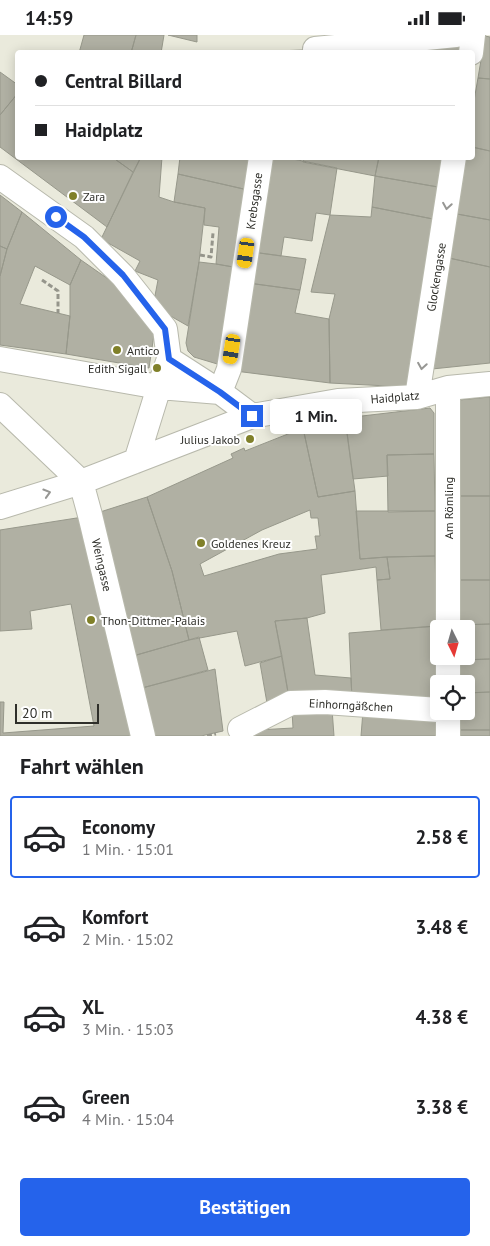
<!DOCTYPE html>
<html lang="de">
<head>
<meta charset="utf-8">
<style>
  :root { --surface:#fff; --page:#f2f2f2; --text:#202124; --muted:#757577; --line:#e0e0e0; --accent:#2563eb }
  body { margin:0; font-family:"PT Sans",sans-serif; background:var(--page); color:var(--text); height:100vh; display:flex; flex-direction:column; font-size:19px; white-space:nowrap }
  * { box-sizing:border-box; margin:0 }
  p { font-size:16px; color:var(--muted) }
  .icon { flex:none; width:28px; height:28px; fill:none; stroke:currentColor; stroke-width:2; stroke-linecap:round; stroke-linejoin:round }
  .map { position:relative; height:701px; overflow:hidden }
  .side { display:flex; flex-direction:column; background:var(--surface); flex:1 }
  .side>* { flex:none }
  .banner { position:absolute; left:15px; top:15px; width:460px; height:110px; border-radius:5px; box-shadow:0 2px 12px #0003; display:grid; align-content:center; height:110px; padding:0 20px; background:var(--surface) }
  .needle { width:32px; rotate:175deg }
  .tools { position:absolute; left:430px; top:585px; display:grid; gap:10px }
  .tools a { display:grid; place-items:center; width:45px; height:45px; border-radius:5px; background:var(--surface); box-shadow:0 2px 12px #0003; font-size:25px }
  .scale { position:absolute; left:15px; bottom:12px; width:84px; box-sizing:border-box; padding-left:5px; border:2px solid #2f2f2a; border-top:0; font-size:14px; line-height:18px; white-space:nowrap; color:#2f2f2a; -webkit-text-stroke:4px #fff; paint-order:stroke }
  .end { position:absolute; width:22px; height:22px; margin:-11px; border:6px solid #2563eb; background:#fff; box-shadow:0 0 0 2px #fff }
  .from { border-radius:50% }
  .bubble { position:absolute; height:35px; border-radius:5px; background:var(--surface); box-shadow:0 2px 12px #0003; font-size:16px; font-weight:600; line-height:35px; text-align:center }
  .car { position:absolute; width:15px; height:30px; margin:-15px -8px; border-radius:6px; box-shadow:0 0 4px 1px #0007; background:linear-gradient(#f5c518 24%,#345 0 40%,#f5c518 0 76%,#345 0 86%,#f5c518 0) }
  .banner b { display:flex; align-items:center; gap:18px; height:48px; font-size:19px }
  .banner b+b { border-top:1px solid var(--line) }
  .banner i { width:12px; height:12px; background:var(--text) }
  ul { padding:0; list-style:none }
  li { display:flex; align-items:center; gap:15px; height:82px; margin:0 10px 8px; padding:0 10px; border:2px solid transparent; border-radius:5px }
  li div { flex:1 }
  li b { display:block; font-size:19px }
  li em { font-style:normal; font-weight:600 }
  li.selected { border-color:var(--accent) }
  li>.icon { width:45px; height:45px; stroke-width:1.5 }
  h2 { padding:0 20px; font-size:22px; line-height:60px }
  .cta { display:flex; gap:10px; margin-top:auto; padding:10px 20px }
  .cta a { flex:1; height:58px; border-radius:5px; background:var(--accent); color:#fff; font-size:20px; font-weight:600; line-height:58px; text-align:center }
  .status { display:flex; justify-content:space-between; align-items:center; height:35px; padding:0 25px; background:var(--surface); direction:ltr }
  .status svg { height:14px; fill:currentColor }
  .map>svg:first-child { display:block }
  .building { fill:#b0b0a3; stroke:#97988b; fill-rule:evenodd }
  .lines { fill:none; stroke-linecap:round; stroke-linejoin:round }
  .street-casing { stroke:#b8b9ac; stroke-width:26 }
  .path { stroke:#95958b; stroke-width:3; stroke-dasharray:5 2.5; stroke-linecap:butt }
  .street { stroke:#fff; stroke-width:24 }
  .oneway { stroke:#979794 }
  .route { stroke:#2563eb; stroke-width:6 }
  .poi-dot { fill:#808029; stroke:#fff; stroke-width:2 }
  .labels { text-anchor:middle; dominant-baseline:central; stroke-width:4; stroke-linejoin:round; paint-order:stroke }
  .poi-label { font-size:12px; fill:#2f2f2a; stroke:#fff; text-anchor:start }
  .street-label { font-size:12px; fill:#2f2f2a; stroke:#fff }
</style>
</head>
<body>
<div class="status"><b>14:59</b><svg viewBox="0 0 49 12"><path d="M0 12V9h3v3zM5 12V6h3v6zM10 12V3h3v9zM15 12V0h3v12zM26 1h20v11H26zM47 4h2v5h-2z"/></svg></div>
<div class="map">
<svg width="490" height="701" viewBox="0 0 490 701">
  <rect width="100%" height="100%" fill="#eaeadc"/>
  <path class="building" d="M84,0H136L131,18H79Z
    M136,0H164L161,18H131Z
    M168,0H197V7Z
    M485,1L490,2V44L478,43Z
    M461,5L459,18H396Z
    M304,15V18H246V17Z
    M0,37L18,50V58L0,80Z
    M478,43L490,44V116L472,112V77Z
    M18,58V122H112L133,137L107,192L0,112V80Z
    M472,112L490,116V185L457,179L465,122H472Z
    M112,122H141L133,137Z
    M141,122H162L159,162L174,167L205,173L199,227L188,291L153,271L158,245L135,236L140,226L101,204Z
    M180,122H253L248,155L178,139Z
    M266,122H283L337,133L330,180L316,178L312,206L284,202L281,221L252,217Z
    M304,122H379L375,141L303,127Z
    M379,122H443L438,152L375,141Z
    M178,139L248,155L239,233L216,229L219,192L204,190L205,173L174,167Z
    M375,141L438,152L433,184L372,172Z
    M0,160L22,177L7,214L0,211Z
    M372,172L433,184L407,352L330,348L329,284L335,259L311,257L330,180L371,182Z
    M22,177L81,225L70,250L35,231L20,269L70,281L66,319L0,310V241L7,214Z
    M457,179L490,185V232L449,223Z
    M0,211L7,214L0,241Z
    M252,217L306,224L300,255L248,248Z
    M449,223L490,232V328L432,334Z
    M81,225L111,246L155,293L149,333L66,319L70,281V250Z
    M199,227L216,229L239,233L224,331L194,322L188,316L186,308Z
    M248,248L300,255L295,278L329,284L330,348L235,336Z
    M490,362V461H459V365Z
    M430,373L434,378V419L387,420L388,441L353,444L345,383Z
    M345,383L355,456L318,462L303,393Z
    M303,393L318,462L355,456L360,524L387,522L390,544L377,545L376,532L321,540L325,578L307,583L275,586L282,621L245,631L237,596L189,605L172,536L147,462L233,423L231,419L244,413L245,416ZM310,475L311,483H318L320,501H315L317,514L279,519L204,541L200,529L262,495Z
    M434,419L435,476L388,477L387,420Z
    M459,461H490V545H459Z
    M147,462L172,536L189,605L133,621L97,478Z
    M356,476H435V521L387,522L360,524Z
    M83,482L135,701H0V667H4L3,698L94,691L71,569L30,576L32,594L0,596V495Z
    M435,521L437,591L381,595L377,545L390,544L387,522Z
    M459,545H490V589L460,590Z
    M307,583L315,640L351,643L352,664L289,663L275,586Z
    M490,589V624L460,625V621H466V594H460V590Z
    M437,591V670L352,664L349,598Z
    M199,602L208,635L142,653L133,621Z
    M282,621L289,663L267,668L260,628Z
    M490,624V657L466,658V649H460V625Z
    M215,634L223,696L201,701H153L142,653Z
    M490,657V695H460V676H466V658Z
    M332,674L334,701H240V696L293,693L292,676Z
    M363,676L437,679V701H361Z
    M460,695H490V701H460Z"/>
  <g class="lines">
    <g class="street-casing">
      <path id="street" d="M315,18V14L456,0
        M471,18L473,0
        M0,142L84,202L123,241L165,294L169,324L159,352L136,426
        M0,324L159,352L220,357L229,334L261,122
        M169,324L220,357L252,381
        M448,353V594
        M417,362L454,122
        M0,370L81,447L90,480L143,701
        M0,472L81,447L252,381L338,366L417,362L448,353L490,349
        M448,621V649
        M448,676V701
        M240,694L291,668L325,667L439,675"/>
    </g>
    <path class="path" d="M200,220L211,222L213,198
      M42,245L58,256V278
      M207,701L216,699"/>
    <use href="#street" class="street"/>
  </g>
  <defs><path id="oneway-chevron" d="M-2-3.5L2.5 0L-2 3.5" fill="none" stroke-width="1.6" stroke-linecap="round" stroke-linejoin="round" transform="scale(1.25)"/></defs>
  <g class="oneway">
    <use href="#oneway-chevron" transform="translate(447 171) rotate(99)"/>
    <use href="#oneway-chevron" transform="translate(422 331) rotate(99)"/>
    <use href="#oneway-chevron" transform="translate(47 458) rotate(-17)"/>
  </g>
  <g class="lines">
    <path class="route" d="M56,182L84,202L123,240L165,294L169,324L220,357L252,381"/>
  </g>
  <g class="poi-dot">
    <circle cx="73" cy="161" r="5"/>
    <circle cx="117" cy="315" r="5"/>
    <circle cx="157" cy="333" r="5"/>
    <circle cx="250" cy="404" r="5"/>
    <circle cx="201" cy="508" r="5"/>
    <circle cx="91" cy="585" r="5"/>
  </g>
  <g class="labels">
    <g class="poi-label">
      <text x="83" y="161">Zara</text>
      <text x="127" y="315">Antico</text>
      <text x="147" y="333" text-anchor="end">Edith Sigall</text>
      <text x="240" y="404" text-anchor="end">Julius Jakob</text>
      <text x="211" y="508">Goldenes Kreuz</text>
      <text x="101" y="585">Thon-Dittmer-Palais</text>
    </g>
    <g class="street-label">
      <text transform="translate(254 166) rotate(-82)">Krebsgasse</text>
      <text transform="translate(436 242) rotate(-81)">Glockengasse</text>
      <text transform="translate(395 362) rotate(-5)">Haidplatz</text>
      <text transform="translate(448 473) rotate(-90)">Am Römling</text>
      <text transform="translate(102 530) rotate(77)">Weingasse</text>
      <text transform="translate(351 670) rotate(3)">Einhorngäßchen</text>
    </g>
  </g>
</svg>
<div class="tools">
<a><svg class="needle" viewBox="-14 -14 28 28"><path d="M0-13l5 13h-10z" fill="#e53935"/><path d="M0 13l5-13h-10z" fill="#757577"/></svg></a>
<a><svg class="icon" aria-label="locate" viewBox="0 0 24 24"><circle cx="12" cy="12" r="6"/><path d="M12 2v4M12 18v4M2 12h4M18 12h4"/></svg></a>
</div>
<div class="scale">20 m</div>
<i class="end from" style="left:56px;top:182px"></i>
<i class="end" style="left:252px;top:381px"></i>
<div class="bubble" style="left:270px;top:364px;width:92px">1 Min.</div>
<i class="car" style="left:246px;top:218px;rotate:188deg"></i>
<i class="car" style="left:232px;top:314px;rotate:189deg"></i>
<div class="banner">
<b><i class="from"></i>Central Billard</b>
<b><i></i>Haidplatz</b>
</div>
</div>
<section class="side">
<h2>Fahrt wählen</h2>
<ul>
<li class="selected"><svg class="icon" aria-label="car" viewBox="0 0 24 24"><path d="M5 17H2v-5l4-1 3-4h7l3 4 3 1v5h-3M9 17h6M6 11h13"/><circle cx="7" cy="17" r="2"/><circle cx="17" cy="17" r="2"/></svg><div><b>Economy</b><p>1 Min. · 15:01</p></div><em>2.58 €</em></li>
<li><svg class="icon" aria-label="car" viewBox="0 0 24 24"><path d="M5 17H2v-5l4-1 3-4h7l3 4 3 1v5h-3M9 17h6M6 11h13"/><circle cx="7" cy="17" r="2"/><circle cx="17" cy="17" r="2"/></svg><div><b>Komfort</b><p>2 Min. · 15:02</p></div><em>3.48 €</em></li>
<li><svg class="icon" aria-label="car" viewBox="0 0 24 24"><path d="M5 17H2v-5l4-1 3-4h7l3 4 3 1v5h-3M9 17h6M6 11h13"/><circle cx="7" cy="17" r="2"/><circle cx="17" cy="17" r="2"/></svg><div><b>XL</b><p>3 Min. · 15:03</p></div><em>4.38 €</em></li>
<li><svg class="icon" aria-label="car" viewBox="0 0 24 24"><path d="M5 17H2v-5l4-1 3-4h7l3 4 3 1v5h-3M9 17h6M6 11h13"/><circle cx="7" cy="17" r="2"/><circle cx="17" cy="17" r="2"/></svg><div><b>Green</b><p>4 Min. · 15:04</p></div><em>3.38 €</em></li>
</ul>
<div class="cta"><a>Bestätigen</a></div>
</section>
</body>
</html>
